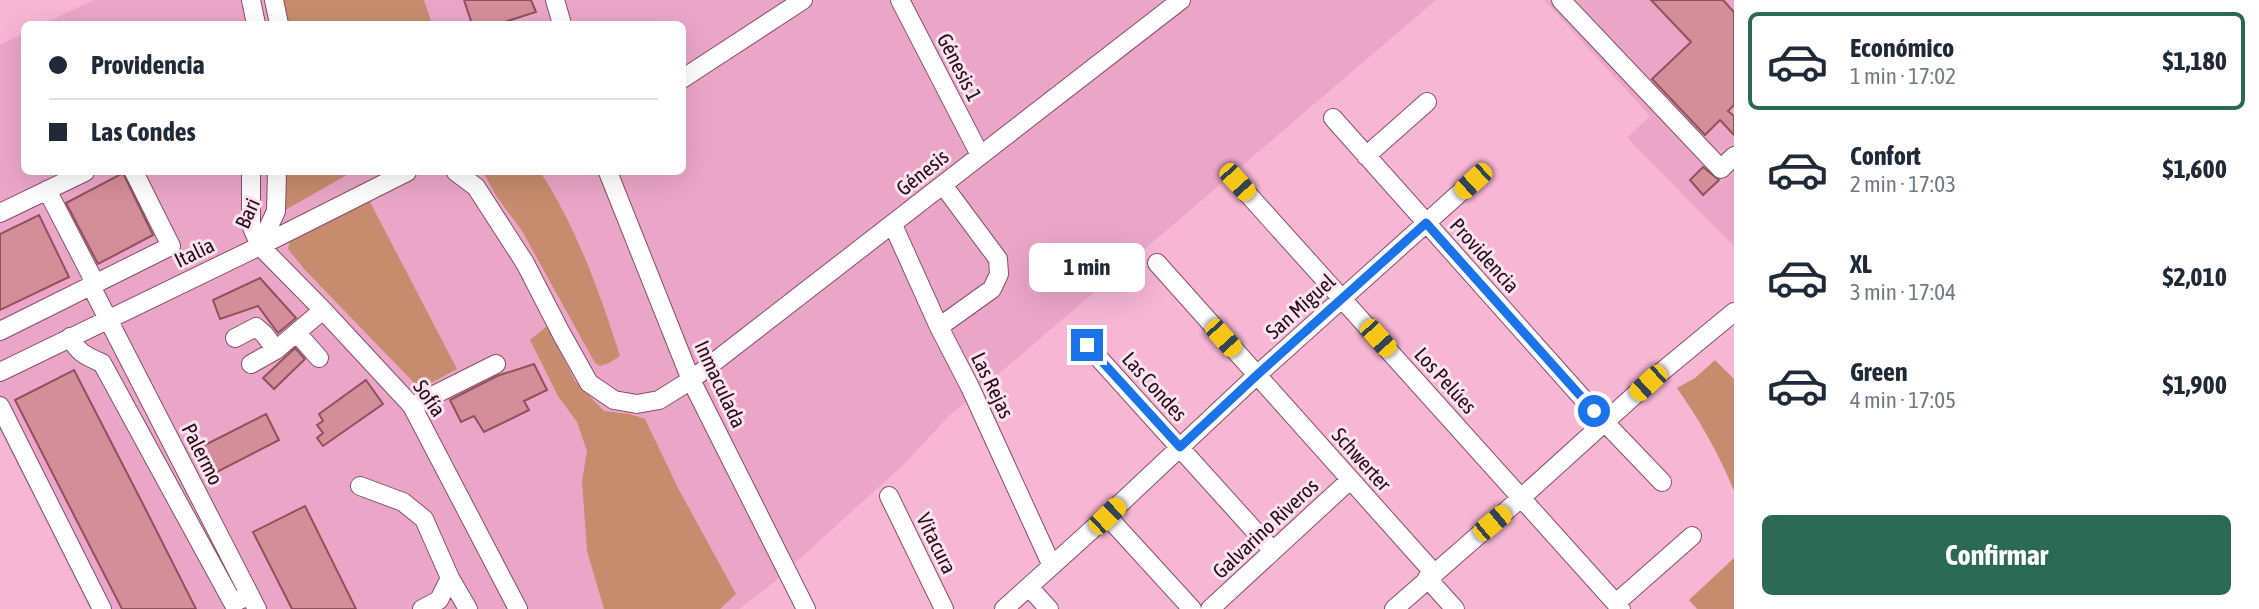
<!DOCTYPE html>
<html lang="es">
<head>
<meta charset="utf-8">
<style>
  :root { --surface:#fff; --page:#f2f2f3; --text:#1f2937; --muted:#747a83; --line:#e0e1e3; --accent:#2c6955 }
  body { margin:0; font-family:"Asap Condensed",sans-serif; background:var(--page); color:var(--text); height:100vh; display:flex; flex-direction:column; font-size:26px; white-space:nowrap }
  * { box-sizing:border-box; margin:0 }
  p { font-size:23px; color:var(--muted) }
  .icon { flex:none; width:38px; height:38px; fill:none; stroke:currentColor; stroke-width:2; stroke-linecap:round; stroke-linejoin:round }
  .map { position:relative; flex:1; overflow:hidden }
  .sheet { display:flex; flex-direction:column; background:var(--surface); width:525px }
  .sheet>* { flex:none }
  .banner { position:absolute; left:21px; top:21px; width:665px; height:154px; border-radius:10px; box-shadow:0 7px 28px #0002; display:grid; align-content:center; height:154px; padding:0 28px; background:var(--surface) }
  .end { position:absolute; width:32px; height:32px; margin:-16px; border:9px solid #1a73e8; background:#fff; box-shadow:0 0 0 4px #fff }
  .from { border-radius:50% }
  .bubble { position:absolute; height:49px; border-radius:10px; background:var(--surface); box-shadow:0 7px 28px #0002; font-size:23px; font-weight:700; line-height:49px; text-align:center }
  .car { position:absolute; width:21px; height:42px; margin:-21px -10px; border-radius:9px; box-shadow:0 0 5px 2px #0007; background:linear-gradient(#f5c518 24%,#345 0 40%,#f5c518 0 76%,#345 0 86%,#f5c518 0) }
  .banner b { display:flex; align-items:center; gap:24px; height:66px; font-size:26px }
  .banner b+b { border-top:2px solid var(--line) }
  .banner i { width:18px; height:18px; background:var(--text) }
  ul { padding:12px 0 0; list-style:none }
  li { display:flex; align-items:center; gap:21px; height:98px; margin:0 14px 10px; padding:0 14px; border:4px solid transparent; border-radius:10px }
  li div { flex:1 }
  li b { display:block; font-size:26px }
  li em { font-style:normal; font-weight:700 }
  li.active { border-color:var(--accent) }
  li>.icon { width:63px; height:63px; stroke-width:1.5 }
  .primary-button { display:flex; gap:14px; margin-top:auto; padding:14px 28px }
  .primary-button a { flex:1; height:80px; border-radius:10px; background:var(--accent); color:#fff; font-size:28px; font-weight:700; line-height:80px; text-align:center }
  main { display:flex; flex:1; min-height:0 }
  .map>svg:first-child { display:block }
  .built { fill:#eba6c7 }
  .green { fill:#c68c6d }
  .building { fill:#d48e99; stroke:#8f515c; stroke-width:2 }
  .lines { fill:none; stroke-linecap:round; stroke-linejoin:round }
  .minor-casing { stroke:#864e6a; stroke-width:20 }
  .minor { stroke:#fff; stroke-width:18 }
  .route { stroke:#1a73e8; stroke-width:9 }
  .labels { text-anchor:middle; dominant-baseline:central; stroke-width:6; stroke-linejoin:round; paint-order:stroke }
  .street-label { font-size:21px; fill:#240e19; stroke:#ffe4f0 }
</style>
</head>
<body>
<main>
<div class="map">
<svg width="1734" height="609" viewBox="0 0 1734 609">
  <rect width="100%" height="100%" fill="#f6b6d4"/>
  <path class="built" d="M94,0H1436L948,417L904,464L773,583L739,609H90L0,430V45L24,33V172H682V24H43Z
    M1544,0H1734V246L1627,138L1650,116Z"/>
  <path class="green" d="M282,0H424L432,24H289Z
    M280,172H352L280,213Z
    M483,172H540C575,223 601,296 620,356L609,363L600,366L595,363L522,231L497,197Z
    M369,200L457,369L420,389L305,270L288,249L290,238Z
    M547,326L575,381L604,411L630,414L645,419L678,488L736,594L720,609H604L587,551L582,481L587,451L577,422L558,396L530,340Z
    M1715,360L1734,379V491C1719,454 1700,421 1677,388L1695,378Z
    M1734,558V609H1697L1689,600Z"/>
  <path class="building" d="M464,0H531L536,12L498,24H472Z
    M1651,0H1723L1734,12V105L1728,111L1734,116V135L1720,120L1705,135L1652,79L1691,42Z
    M1703,167L1719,180L1703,195L1690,180Z
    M123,173L153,235L98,264L66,203Z
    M39,215L69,277L0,310V234Z
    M260,278L296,318L278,333L258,306L220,319L213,300Z
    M295,348L305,359L274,389L263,378Z
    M534,364L547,390L524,401L529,410L484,432L474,416L461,422L450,400L497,376Z
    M74,370L147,512L196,609H122L15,400Z
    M366,380L383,404L323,446L317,438L323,433L317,425L323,421L319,414Z
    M266,414L279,440L213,474L199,448Z
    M305,506L356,609H292L253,532Z"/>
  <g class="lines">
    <g class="minor-casing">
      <path id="minor" d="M251,0L256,24
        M274,0L279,24
        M555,0L562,24
        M900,0L980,155
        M1561,0L1721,169L1734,156
        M682,79L803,0
        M1333,118L1594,411L1662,482
        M1366,156L1427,102
        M251,172V225L260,246L323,310L412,406L518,609
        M456,172L476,187L525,263L561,333L589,383L614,400L637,404L659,400L691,380L1181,0
        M608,172L691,380L806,609
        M1237,182L1621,609
        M47,190L92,277L91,286L257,609
        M0,213L85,172
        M893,225L939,327L970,387L1052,566
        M260,246L276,211L277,172
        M1157,263L1433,572
        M939,327L992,289L999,274L998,259L943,185
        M0,331L171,246L134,172
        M297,333L319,358
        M70,337C78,353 86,356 102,363L233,603L250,595
        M235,338L256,327L264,334L276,350
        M1087,345L1273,551
        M251,364L276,350L323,310
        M0,372L260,246L407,172
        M0,406L102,609
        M412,406L496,364
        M360,486L403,502L424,519L450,578L468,609
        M889,496L944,609
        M1107,516L1192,609
        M1427,578L1455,609
        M1029,587L1049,609
        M1616,603L1692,536
        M422,609L439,600L450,578
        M1004,609L1107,516L1257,375L1473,181
        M1210,609L1350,480
        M1394,609L1521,498L1648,383L1734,312"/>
    </g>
    <use href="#minor" class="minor"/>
  </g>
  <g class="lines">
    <path class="route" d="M1087,345L1180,447L1257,375L1426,223L1594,411"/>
  </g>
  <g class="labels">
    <g class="street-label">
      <text transform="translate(960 67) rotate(63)">Génesis 1</text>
      <text transform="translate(922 172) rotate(-39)">Génesis</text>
      <text transform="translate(247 213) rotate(-66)">Bari</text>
      <text transform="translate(194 252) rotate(-26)">Italia</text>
      <text transform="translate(1485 255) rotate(48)">Providencia</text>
      <text transform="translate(1300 306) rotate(-42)">San Miguel</text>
      <text transform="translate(1446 380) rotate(48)">Los Pelúes</text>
      <text transform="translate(721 384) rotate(65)">Inmaculada</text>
      <text transform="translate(993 385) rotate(64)">Las Rejas</text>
      <text transform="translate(1155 386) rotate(48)">Las Condes</text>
      <text transform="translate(430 398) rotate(55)">Sofía</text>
      <text transform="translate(203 454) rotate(63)">Palermo</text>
      <text transform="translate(1362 459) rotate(48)">Schwerter</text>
      <text transform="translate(1265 528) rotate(-43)">Galvarino Riveros</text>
      <text transform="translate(937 543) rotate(64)">Vitacura</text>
    </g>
  </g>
</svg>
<i class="end from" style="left:1594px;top:411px"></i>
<i class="end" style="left:1087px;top:345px"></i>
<div class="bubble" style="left:1029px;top:243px;width:116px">1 min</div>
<i class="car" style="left:1473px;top:181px;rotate:228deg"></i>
<i class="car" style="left:1237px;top:182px;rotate:138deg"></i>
<i class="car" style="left:1223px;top:338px;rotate:138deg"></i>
<i class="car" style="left:1378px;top:338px;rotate:138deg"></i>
<i class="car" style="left:1648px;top:383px;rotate:228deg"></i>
<i class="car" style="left:1107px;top:516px;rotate:46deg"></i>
<i class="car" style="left:1492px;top:523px;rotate:50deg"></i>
<div class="banner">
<b><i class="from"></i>Providencia</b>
<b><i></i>Las Condes</b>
</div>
</div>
<section class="sheet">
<ul>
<li class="active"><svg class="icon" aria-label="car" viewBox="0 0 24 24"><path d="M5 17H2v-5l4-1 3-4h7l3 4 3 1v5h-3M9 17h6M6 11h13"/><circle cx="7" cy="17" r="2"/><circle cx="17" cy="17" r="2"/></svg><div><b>Económico</b><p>1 min · 17:02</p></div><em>$1,180</em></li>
<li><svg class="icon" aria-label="car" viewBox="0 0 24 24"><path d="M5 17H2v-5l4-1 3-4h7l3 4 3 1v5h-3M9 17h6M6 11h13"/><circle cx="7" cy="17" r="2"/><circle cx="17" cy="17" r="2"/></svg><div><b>Confort</b><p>2 min · 17:03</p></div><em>$1,600</em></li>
<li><svg class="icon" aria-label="car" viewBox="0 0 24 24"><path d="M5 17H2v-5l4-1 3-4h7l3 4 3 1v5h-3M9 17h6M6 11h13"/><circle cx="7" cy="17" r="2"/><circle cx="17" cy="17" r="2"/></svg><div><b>XL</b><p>3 min · 17:04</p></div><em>$2,010</em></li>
<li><svg class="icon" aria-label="car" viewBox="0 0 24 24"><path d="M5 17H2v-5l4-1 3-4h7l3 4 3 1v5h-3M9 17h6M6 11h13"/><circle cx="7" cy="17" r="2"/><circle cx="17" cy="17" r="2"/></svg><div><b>Green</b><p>4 min · 17:05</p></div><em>$1,900</em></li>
</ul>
<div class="primary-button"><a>Confirmar</a></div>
</section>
</main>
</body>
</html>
